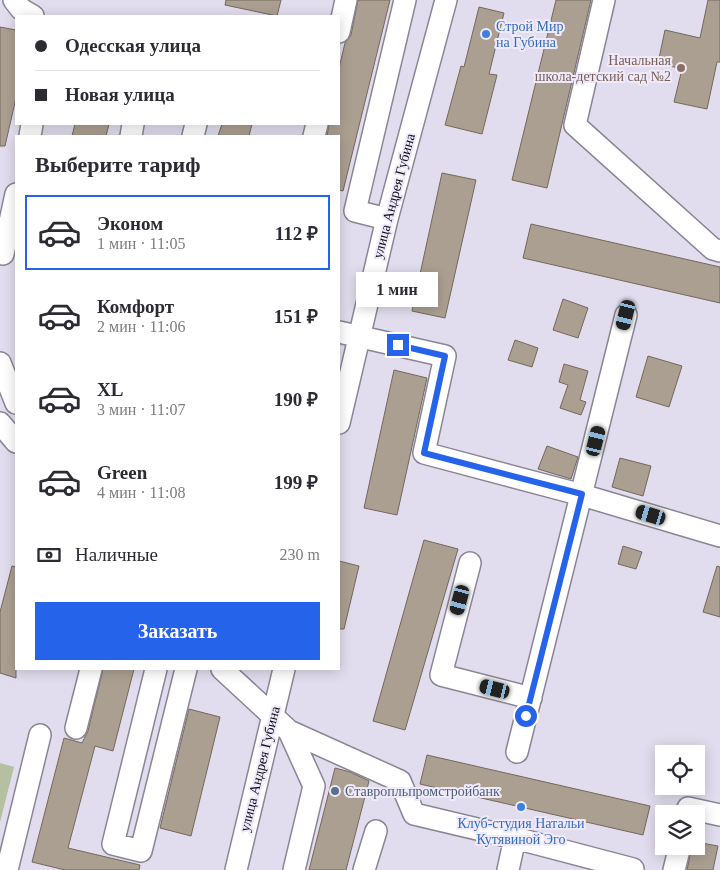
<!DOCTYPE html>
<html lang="ru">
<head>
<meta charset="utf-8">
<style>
  :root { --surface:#fff; --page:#f7f7f7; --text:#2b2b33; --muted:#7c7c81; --line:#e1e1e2; --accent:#2563eb }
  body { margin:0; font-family:"Times New Roman",serif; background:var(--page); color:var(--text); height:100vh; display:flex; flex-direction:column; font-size:19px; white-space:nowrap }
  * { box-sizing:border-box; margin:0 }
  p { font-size:16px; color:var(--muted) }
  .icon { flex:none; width:28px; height:28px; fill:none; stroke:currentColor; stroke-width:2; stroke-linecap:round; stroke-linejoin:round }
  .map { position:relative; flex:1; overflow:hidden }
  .drawer { position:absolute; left:15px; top:135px; width:325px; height:535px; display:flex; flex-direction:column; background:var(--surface); border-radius:0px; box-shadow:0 2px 12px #0003 }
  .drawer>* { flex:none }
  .guide { position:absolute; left:15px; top:15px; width:325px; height:110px; border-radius:0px; box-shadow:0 2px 12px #0003; display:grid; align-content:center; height:110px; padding:0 20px; background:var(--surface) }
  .fabs { position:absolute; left:655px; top:745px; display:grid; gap:10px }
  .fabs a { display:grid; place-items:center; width:50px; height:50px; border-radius:0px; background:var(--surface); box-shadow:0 2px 12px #0003; font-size:25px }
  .end { position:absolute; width:22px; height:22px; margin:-11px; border:6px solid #2563eb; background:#fff; box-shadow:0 0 0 2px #fff }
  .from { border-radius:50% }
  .bubble { position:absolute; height:35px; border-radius:0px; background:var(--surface); box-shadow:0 2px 12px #0003; font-size:16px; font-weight:700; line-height:35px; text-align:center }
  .car { position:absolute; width:15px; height:30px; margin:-15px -8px; border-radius:6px; box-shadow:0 0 4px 1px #0007; background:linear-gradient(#222 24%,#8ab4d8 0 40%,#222 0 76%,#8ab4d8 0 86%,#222 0) }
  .guide b { display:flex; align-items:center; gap:18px; height:48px; font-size:19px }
  .guide b+b { border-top:1px solid var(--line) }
  .guide i { width:12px; height:12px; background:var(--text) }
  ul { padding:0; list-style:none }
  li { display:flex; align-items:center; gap:15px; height:75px; margin:0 10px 8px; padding:0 10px; border:2px solid transparent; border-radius:0px }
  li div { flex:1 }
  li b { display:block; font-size:19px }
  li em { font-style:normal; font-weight:700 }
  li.active { border-color:var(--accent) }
  li>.icon { width:45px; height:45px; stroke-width:1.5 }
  h2 { padding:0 20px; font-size:22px; line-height:60px }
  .pay { display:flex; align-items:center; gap:12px; height:55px; padding:0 20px; font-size:19px }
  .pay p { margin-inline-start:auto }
  .button { display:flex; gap:10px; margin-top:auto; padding:10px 20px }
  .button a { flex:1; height:58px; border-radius:0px; background:var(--accent); color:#fff; font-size:20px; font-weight:700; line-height:58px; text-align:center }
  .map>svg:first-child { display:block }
  .green { fill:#b5c0a0 }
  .building { fill:#ab9f91; stroke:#73685b }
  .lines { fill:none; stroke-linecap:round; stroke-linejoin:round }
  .minor-casing { stroke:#8a8595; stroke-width:24 }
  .minor { stroke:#fff; stroke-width:21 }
  .route { stroke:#2563eb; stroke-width:6 }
  .shop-dot { fill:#3f7fe0; stroke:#efeafb; stroke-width:2 }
  .education-dot { fill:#8d6e63; stroke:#efeafb; stroke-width:2 }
  .service-dot { fill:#5c6f8a; stroke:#efeafb; stroke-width:2 }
  .labels { text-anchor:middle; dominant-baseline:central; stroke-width:4; stroke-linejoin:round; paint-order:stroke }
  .shop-label { font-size:14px; fill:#366cbe; stroke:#efeafb; text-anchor:start }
  .education-label { font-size:14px; fill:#785e54; stroke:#efeafb; text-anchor:end }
  .street-label { font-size:14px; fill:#0f0d12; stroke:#efeafb }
  .service-label { font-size:14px; fill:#4e5e75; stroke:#efeafb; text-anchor:start }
</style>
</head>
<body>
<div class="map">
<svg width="720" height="870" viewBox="0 0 720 870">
  <rect width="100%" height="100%" fill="#e2ddee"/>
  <path class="green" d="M0,763L14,767L0,822Z"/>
  <path class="building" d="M226,0H281L277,16L225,5Z
    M358,0H390L343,191L339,190V136H327L329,124H339V68L345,43L351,35Z
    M556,0H591L547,188L512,180Z
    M708,0H720V62H717L707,109L674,102L682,69L658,63L665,30L700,38Z
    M479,7L504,13L489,74L497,75L482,134L445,125L461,66L464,67Z
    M0,27L16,30V98L5,146H0Z
    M75,124H109L106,136H72Z
    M222,124H252L249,136H218Z
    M442,173L476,180L445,318L412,311Z
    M531,224L720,267V303L523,258Z
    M563,299L588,308L578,338L553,330Z
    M515,340L538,348L532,367L508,360Z
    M648,356L682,366L669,407L636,397Z
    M564,364L588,371L580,400L586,402L581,415L560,408L568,385L559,382Z
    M394,370L427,378L397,515L364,508Z
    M547,446L578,457L571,479L538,469Z
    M620,458L651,466L643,496L612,487Z
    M424,540L458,549L405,730L373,721Z
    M623,546L642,552L636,569L618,564Z
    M339,561L359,566L344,629H339Z
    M12,566L16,567V678L0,673V612Z
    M717,566L720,567V617L703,612Z
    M103,669H134L113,751L95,746L68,848L140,865L139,870H65L32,862L64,738L82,743L88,731Z
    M189,709L220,717L191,836L160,828Z
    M427,755L650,806L643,835L420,784Z
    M335,768L350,772L369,781L346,870H309Z
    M696,842L718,846L713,870H687L692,846H696Z"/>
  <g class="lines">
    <g class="minor-casing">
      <path id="minor" d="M14,0L21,9L33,16
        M604,0L575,125L713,249L720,251
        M339,32L346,0
        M30,136L32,124
        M131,136L133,124
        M193,136L196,124
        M314,136L317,124
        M387,219L355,211L405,0
        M3,254L16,194
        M339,332L445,356L424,453L582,495L720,536
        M0,363L16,403
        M0,423L16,442
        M339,423L387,219L446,0
        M470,563L441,675L531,698
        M156,669L113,844L141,851L186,669
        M222,669L289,731L400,781L414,814L515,838L508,870
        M76,728L91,669
        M289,731L314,786L294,870
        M517,752L626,315
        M687,814L688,808L720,815
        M515,838L633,869
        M7,870L40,735
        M236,870L284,669
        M364,870L376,831
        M674,870L680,846"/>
    </g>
    <use href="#minor" class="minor"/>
  </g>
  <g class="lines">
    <path class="route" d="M398,345L445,356L424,453L582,494L526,716"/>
  </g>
  <g class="shop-dot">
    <circle cx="486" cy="34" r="5"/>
    <circle cx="521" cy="807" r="5"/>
  </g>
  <circle class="education-dot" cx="681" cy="68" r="5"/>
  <circle class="service-dot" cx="335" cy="791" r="5"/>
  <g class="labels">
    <g class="shop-label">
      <text x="496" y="26">Строй Мир<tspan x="496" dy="16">на Губина</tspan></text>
      <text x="521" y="823" text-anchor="middle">Клуб-студия Натальи<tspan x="521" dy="16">Кутявиной Эго</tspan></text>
    </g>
    <g class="education-label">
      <text x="671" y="60">Начальная<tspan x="671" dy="16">школа-детский сад №2</tspan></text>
    </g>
    <g class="street-label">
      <text transform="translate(394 196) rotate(-75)">улица Андрея Губина</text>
      <text transform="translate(260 769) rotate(-76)">улица Андрея Губина</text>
    </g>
    <g class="service-label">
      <text x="345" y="791">Ставропльпромстройбанк</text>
    </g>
  </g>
</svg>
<div class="fabs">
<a><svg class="icon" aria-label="locate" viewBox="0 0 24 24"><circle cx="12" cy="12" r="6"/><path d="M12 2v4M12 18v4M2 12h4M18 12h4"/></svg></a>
<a><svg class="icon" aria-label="layers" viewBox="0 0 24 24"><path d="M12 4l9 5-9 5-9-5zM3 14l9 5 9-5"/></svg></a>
</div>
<i class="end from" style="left:526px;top:716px"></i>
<i class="end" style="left:398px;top:345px"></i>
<div class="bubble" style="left:356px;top:272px;width:82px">1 мин</div>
<i class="car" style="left:626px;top:315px;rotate:194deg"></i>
<i class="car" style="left:596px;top:441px;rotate:14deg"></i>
<i class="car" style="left:651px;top:515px;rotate:287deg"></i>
<i class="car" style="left:460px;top:600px;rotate:195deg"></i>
<i class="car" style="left:495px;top:689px;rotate:284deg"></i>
<div class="guide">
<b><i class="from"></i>Одесская улица</b>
<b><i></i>Новая улица</b>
</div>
<section class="drawer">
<h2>Выберите тариф</h2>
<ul>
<li class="active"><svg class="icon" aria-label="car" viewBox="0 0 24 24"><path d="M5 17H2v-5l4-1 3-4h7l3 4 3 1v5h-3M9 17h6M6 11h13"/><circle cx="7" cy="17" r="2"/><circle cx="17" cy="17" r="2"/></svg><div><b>Эконом</b><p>1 мин · 11:05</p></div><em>112 ₽</em></li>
<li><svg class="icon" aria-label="car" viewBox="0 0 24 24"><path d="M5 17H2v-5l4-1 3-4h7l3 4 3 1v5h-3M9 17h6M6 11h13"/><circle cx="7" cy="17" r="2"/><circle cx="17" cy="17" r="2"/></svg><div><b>Комфорт</b><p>2 мин · 11:06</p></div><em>151 ₽</em></li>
<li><svg class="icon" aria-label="car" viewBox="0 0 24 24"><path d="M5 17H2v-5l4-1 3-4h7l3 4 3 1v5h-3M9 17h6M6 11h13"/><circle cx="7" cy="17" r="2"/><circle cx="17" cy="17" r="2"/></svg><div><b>XL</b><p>3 мин · 11:07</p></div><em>190 ₽</em></li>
<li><svg class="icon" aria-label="car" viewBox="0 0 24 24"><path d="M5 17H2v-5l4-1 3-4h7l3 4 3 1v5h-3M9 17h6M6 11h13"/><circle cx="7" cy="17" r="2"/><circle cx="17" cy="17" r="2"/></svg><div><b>Green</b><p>4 мин · 11:08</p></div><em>199 ₽</em></li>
</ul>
<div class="pay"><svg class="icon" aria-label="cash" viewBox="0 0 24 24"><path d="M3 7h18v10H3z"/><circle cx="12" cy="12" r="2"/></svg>Наличные<p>230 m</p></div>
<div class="button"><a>Заказать</a></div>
</section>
</div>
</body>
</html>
